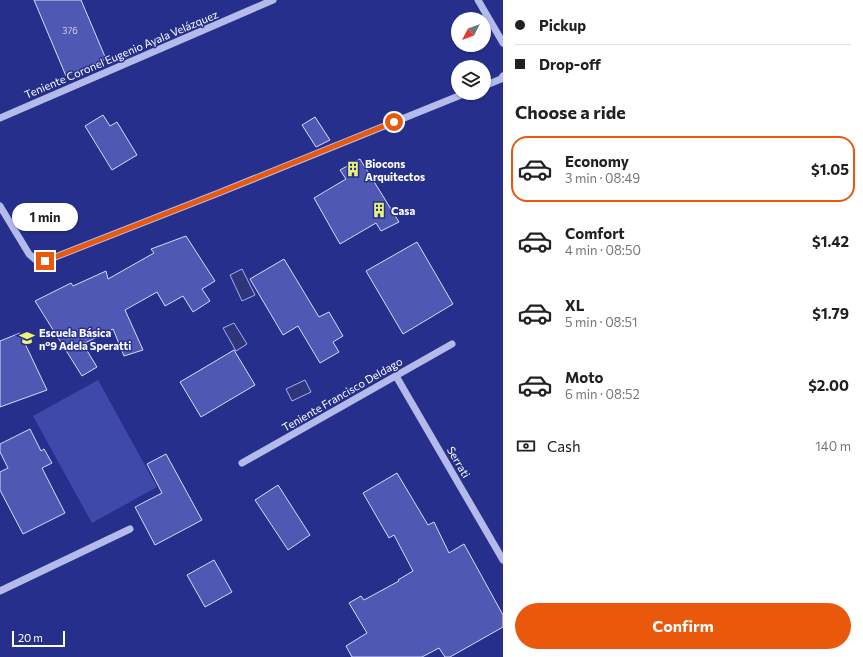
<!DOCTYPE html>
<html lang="en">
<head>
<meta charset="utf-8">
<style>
  :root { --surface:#fff; --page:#f2f2f2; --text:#202124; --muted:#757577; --line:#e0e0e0; --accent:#ea580c }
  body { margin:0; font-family:Commissioner,sans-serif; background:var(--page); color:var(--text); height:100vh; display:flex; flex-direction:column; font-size:15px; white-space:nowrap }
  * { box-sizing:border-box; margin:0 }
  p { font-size:13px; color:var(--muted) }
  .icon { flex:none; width:22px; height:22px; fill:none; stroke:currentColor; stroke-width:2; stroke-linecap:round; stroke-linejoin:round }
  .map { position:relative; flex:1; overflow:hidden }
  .panel { display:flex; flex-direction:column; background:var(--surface); width:360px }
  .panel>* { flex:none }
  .top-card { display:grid; align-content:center; height:88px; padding:0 12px; background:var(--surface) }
  .needle { width:26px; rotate:228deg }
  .fabs { position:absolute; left:451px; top:12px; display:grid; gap:8px }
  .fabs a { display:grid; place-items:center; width:40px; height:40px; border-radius:50%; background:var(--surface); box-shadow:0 1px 3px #0004; font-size:20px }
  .scale { position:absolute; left:12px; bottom:10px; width:53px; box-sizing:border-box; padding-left:4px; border:2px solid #fff; border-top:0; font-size:11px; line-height:14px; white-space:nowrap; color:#fff; -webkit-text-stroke:3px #262f8b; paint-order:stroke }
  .end { position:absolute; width:18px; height:18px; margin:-9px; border:5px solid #ea580c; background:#fff; box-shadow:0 0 0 2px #fff }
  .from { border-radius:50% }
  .bubble { position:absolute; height:28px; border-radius:14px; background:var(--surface); box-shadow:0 1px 3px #0004; font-size:13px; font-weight:700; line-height:28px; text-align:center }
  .top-card b { display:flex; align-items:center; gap:14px; height:38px; font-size:15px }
  .top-card b+b { border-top:1px solid var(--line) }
  .top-card i { width:10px; height:10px; background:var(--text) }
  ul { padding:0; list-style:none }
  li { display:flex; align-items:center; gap:12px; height:66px; margin:0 8px 6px; padding:0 4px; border:2px solid transparent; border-radius:16px }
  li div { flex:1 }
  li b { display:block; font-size:15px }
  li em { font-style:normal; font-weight:700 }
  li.current { border-color:var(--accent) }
  li>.icon { width:36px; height:36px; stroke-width:1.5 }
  h2 { padding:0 12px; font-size:18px; line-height:48px }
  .pay { display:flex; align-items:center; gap:10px; height:44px; padding:0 12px; font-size:15px }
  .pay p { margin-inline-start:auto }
  .primary-button { display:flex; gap:8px; margin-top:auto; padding:8px 12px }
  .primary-button a { flex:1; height:46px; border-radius:24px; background:var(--accent); color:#fff; font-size:16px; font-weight:700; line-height:46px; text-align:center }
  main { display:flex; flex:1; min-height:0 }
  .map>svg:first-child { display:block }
  .green { fill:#3e49a9 }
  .water { fill:#2f357b; stroke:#a8b0ea }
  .building { fill:#4f58b2; stroke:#d8dbf7 }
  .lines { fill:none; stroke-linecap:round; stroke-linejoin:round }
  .minor { stroke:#b4baea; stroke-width:7 }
  .route { stroke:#ea580c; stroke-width:5 }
  .labels { text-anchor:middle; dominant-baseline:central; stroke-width:3; stroke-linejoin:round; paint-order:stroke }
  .number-label { font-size:9px; fill:#d3d5ec }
  .street-label { font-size:11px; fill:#fff; stroke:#262f8b }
  .poi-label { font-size:11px; font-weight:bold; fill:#fff; stroke:#262f8b; text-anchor:start }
</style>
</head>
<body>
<main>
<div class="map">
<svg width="503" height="657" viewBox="0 0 503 657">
  <rect width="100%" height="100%" fill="#262f8b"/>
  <path class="green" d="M98,380L157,487L92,523L33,416Z"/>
  <path class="water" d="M242,269L255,295L242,301L230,275Z
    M234,323L247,344L236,351L223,328Z
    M305,380L311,392L292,401L286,389Z"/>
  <path class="building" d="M34,0H81L106,59L66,76Z
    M103,115L110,126L117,122L137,155L112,170L85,126Z
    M315,117L330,140L316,147L302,125Z
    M360,159L399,222L381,231L376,223L340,244L314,198L346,179L340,170Z
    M186,236L215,281L202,289L210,301L193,312L183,296L165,306L157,292L125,310L143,350L124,356L113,329L83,344L97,367L82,376L35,301L71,283L73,286L106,271L108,279L154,253L151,249Z
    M417,242L453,304L403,334L366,271Z
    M284,259L319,317L329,312L343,336L333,342L339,352L320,363L298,326L283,335L250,279Z
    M20,333L47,390L0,407V341Z
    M234,350L255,385L201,417L180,382Z
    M30,429L41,451L44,449L52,463L42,468L65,513L23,534L0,490V472L8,468L0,452V444Z
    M166,454L202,520L155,545L135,507L162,493L147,464Z
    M397,473L428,525L434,522L449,553L464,544L503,615V627L450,657H445L439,648L422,657H352L346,646L367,633L349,603L361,596L364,600L399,581L398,580L413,571L394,535L389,538L363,493Z
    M278,485L310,535L288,550L255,500Z
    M214,560L232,592L205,607L187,575Z"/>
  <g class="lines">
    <path class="minor" d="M478,0L503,43
      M484,86L501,79L503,76
      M0,118L273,0
      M0,206L29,254L36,260L45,261L221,192L466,93
      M396,376L503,560
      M242,463L452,344
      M0,591L130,529"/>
  </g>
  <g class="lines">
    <path class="route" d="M45,261L221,192L394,122"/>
  </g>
  <defs>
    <g id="building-bare" transform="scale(1.2)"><path d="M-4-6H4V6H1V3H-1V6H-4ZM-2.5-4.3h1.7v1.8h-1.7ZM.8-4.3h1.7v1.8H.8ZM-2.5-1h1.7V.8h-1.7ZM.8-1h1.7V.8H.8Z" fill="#ebf379" stroke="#262f8b" stroke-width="2.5" paint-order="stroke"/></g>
    <g id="school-bare" transform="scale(1.2)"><path d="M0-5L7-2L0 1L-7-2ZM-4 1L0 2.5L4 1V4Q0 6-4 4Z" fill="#ebf379" stroke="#262f8b" stroke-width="2.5" paint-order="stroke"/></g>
  </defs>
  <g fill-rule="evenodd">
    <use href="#building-bare" x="353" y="169"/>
    <use href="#building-bare" x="379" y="210"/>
    <use href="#school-bare" x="27" y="338"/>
  </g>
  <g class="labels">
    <g class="number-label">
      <text x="70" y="30">376</text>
    </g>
    <g class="street-label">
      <text transform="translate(121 54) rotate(-23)">Teniente Coronel Eugenio Ayala Velázquez</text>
      <text transform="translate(342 394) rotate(-30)">Teniente Francisco Deldago</text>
      <text transform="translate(459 462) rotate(60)">Serrati</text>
    </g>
    <g class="poi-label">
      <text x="365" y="163">Biocons<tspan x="365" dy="13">Arquitectos</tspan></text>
      <text x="391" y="210">Casa</text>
      <text x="39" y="332">Escuela Básica<tspan x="39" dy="13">nº9 Adela Speratti</tspan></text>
    </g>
  </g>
</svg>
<div class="fabs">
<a><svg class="needle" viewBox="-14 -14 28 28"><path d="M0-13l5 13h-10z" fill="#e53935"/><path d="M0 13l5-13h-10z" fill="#757577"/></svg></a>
<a><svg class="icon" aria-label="layers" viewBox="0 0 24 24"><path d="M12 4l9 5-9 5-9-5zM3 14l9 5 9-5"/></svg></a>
</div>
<div class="scale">20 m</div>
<i class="end from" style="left:394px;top:122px"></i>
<i class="end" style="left:45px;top:261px"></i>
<div class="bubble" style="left:12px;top:203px;width:66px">1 min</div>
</div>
<section class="panel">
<div class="top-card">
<b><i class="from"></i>Pickup</b>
<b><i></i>Drop-off</b>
</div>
<h2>Choose a ride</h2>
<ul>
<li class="current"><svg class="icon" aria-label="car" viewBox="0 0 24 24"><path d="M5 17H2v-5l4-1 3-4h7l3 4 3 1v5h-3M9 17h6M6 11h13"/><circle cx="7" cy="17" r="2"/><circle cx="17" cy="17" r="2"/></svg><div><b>Economy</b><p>3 min · 08:49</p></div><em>$1.05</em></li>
<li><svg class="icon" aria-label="car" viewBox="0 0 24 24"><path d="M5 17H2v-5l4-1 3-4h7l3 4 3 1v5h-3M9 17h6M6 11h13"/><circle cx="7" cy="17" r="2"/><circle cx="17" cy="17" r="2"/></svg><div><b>Comfort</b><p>4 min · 08:50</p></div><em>$1.42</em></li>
<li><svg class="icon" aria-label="car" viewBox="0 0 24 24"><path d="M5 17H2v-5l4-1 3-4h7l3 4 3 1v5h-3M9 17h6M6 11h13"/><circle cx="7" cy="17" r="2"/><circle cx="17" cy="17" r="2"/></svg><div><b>XL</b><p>5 min · 08:51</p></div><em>$1.79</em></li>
<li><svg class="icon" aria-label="car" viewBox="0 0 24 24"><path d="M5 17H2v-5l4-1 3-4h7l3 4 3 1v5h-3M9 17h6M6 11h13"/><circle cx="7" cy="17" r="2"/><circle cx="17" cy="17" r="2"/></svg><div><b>Moto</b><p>6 min · 08:52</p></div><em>$2.00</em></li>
</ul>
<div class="pay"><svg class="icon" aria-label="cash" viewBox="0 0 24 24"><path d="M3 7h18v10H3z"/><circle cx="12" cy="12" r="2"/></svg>Cash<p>140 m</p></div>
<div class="primary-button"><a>Confirm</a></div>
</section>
</main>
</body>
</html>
